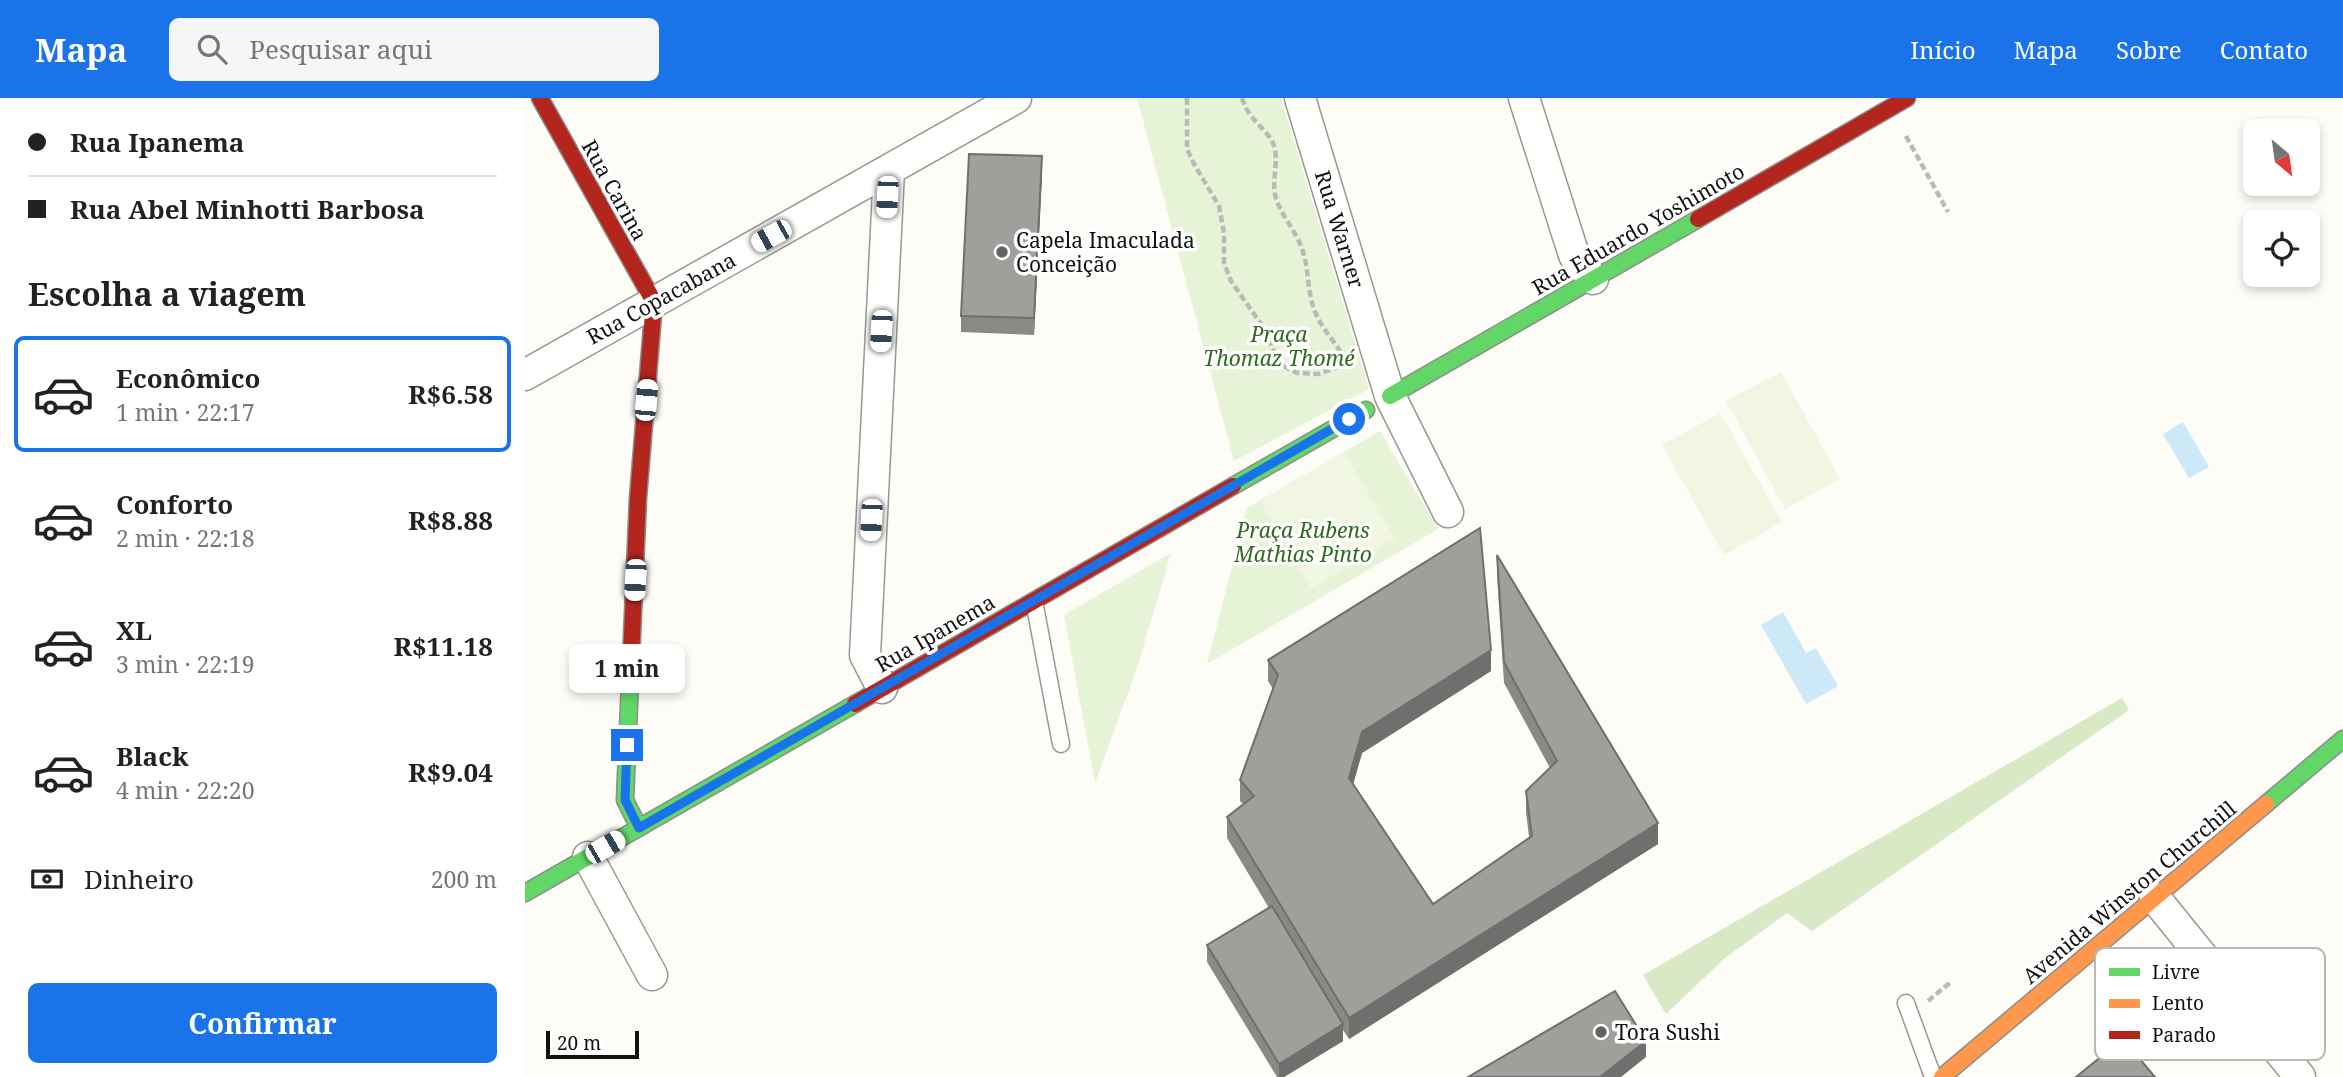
<!DOCTYPE html>
<html lang="pt">
<head>
<meta charset="utf-8">
<style>
  :root { --surface:#fff; --page:#f6f6f6; --text:#222; --muted:#767676; --line:#e0e0e0; --accent:#1a73e8 }
  body { margin:0; font-family:"Noto Serif",serif; background:var(--page); color:var(--text); height:100vh; display:flex; flex-direction:column; font-size:26px; white-space:nowrap }
  * { box-sizing:border-box; margin:0 }
  p { font-size:23px; color:var(--muted) }
  .icon { flex:none; width:38px; height:38px; fill:none; stroke:currentColor; stroke-width:2; stroke-linecap:round; stroke-linejoin:round }
  .map { position:relative; flex:1; overflow:hidden }
  .details { display:flex; flex-direction:column; background:var(--surface); width:525px }
  .details>* { flex:none }
  .banner { display:grid; align-content:center; height:154px; padding:0 28px; background:var(--surface) }
  .needle { width:46px; rotate:151deg }
  .tools { position:absolute; left:1718px; top:21px; display:grid; gap:14px }
  .tools a { display:grid; place-items:center; width:77px; height:77px; border-radius:10px; background:var(--surface); box-shadow:0 4px 10px #0003; font-size:35px }
  .scale { position:absolute; left:21px; bottom:18px; width:93px; box-sizing:border-box; padding-left:7px; border:4px solid #111; border-top:0; font-size:19px; line-height:24px; white-space:nowrap; color:#111; -webkit-text-stroke:5px #fff; paint-order:stroke }
  .end { position:absolute; width:32px; height:32px; margin:-16px; border:9px solid #1a73e8; background:#fff; box-shadow:0 0 0 4px #fff }
  .from { border-radius:50% }
  .bubble { position:absolute; height:49px; border-radius:10px; background:var(--surface); box-shadow:0 4px 10px #0003; font-size:23px; font-weight:700; line-height:49px; text-align:center }
  .car { position:absolute; width:21px; height:42px; margin:-21px -10px; border-radius:9px; box-shadow:0 0 5px 2px #0007; background:linear-gradient(#fff 24%,#345 0 40%,#fff 0 76%,#345 0 86%,#fff 0) }
  .banner b { display:flex; align-items:center; gap:24px; height:66px; font-size:26px }
  .banner b+b { border-top:2px solid var(--line) }
  .banner i { width:18px; height:18px; background:var(--text) }
  ul { padding:0; list-style:none }
  li { display:flex; align-items:center; gap:21px; height:116px; margin:0 14px 10px; padding:0 14px; border:4px solid transparent; border-radius:10px }
  li div { flex:1 }
  li b { display:block; font-size:26px }
  li em { font-style:normal; font-weight:700 }
  li.selected { border-color:var(--accent) }
  li>.icon { width:63px; height:63px; stroke-width:1.5 }
  h2 { padding:0 28px; font-size:32px; line-height:84px }
  .pay { display:flex; align-items:center; gap:18px; height:77px; padding:0 28px; font-size:26px }
  .pay p { margin-inline-start:auto }
  .button { display:flex; gap:14px; margin-top:auto; padding:14px 28px }
  .button a { flex:1; height:80px; border-radius:10px; background:var(--accent); color:#fff; font-size:28px; font-weight:700; line-height:80px; text-align:center }
  header { display:flex; align-items:center; gap:42px; box-sizing:border-box; height:98px; padding:0 35px; background:var(--accent); color:#fff }
  header strong { font-size:33px }
  nav { display:flex; gap:38px; margin-inline-start:auto; font-size:24px }
  .search { width:490px; height:63px; background:var(--page); display:flex; align-items:center; gap:18px; box-sizing:border-box; padding:0 24px; border-radius:10px; color:var(--muted); font-size:26px }
  main { display:flex; flex:1; min-height:0 }
  .map>svg:first-child { display:block }
  .green { fill:#e7f3d7 }
  .forest { fill:#d8eac5 }
  .pitch { fill:#f0f6e1 }
  .water { fill:#cde8f7 }
  .lines { fill:none; stroke-linecap:round; stroke-linejoin:round }
  .lane-casing { stroke:#979795; stroke-width:19 }
  .street-casing { stroke:#979795; stroke-width:33 }
  .fast-casing { stroke:#8e8d8b; stroke-width:19 }
  .slow-casing { stroke:#8e8d8b; stroke-width:19 }
  .jam-casing { stroke:#8e8d8b; stroke-width:19 }
  .path { stroke:#b9b9b8; stroke-width:4.5; stroke-dasharray:7 3.5; stroke-linecap:butt }
  .lane { stroke:#fffffe; stroke-width:16 }
  .street { stroke:#fffffe; stroke-width:30 }
  .fast { stroke:#63d668; stroke-width:16 }
  .slow { stroke:#ff974d; stroke-width:16 }
  .jam { stroke:#b3261e; stroke-width:16 }
  .wall { fill:#8a8986 }
  .shaded-wall { fill:#716f6d }
  .building { fill:#a19f9c; stroke:#716f6d; stroke-width:2 }
  .route { stroke:#1a73e8; stroke-width:9 }
  .poi-dot { fill:#646362; stroke:#fff; stroke-width:2.5 }
  .labels { text-anchor:middle; dominant-baseline:central; stroke-width:7; stroke-linejoin:round; paint-order:stroke }
  .street-label { font-size:21px; fill:#111; stroke:#fff }
  .poi-label { font-size:21px; fill:#111; stroke:#fff; text-anchor:start }
  .park-label { font-size:21px; font-style:italic; fill:#2f6b1f; stroke:#fff }
  .key { fill:#fff; stroke:#b8b8b8; stroke-width:2 }
  .key-label { font-size:19px; fill:#111 }
</style>
</head>
<body>
<header>
<strong>Mapa</strong>
<div class="search"><svg class="icon" aria-label="search" viewBox="0 0 24 24"><circle cx="10" cy="10" r="6"/><path d="M15 15l6 6"/></svg>Pesquisar aqui</div>
<nav><a>Início</a><a>Mapa</a><a>Sobre</a><a>Contato</a></nav>
</header>
<main>
<section class="details">
<div class="banner">
<b><i class="from"></i>Rua Ipanema</b>
<b><i></i>Rua Abel Minhotti Barbosa</b>
</div>
<h2>Escolha a viagem</h2>
<ul>
<li class="selected"><svg class="icon" aria-label="car" viewBox="0 0 24 24"><path d="M5 17H2v-5l4-1 3-4h7l3 4 3 1v5h-3M9 17h6M6 11h13"/><circle cx="7" cy="17" r="2"/><circle cx="17" cy="17" r="2"/></svg><div><b>Econômico</b><p>1 min · 22:17</p></div><em>R$6.58</em></li>
<li><svg class="icon" aria-label="car" viewBox="0 0 24 24"><path d="M5 17H2v-5l4-1 3-4h7l3 4 3 1v5h-3M9 17h6M6 11h13"/><circle cx="7" cy="17" r="2"/><circle cx="17" cy="17" r="2"/></svg><div><b>Conforto</b><p>2 min · 22:18</p></div><em>R$8.88</em></li>
<li><svg class="icon" aria-label="car" viewBox="0 0 24 24"><path d="M5 17H2v-5l4-1 3-4h7l3 4 3 1v5h-3M9 17h6M6 11h13"/><circle cx="7" cy="17" r="2"/><circle cx="17" cy="17" r="2"/></svg><div><b>XL</b><p>3 min · 22:19</p></div><em>R$11.18</em></li>
<li><svg class="icon" aria-label="car" viewBox="0 0 24 24"><path d="M5 17H2v-5l4-1 3-4h7l3 4 3 1v5h-3M9 17h6M6 11h13"/><circle cx="7" cy="17" r="2"/><circle cx="17" cy="17" r="2"/></svg><div><b>Black</b><p>4 min · 22:20</p></div><em>R$9.04</em></li>
</ul>
<div class="pay"><svg class="icon" aria-label="cash" viewBox="0 0 24 24"><path d="M3 7h18v10H3z"/><circle cx="12" cy="12" r="2"/></svg>Dinheiro<p>200 m</p></div>
<div class="button"><a>Confirmar</a></div>
</section>
<div class="map">
<svg width="1818" height="979" viewBox="0 0 1818 979">
  <rect width="100%" height="100%" fill="#fdfcf7"/>
  <path class="green" d="M612,0H756L844,291L709,363Z
    M855,333L913,431L682,566L722,410Z
    M646,455L613,567L570,685L539,517Z"/>
  <path class="forest" d="M1597,600L1604,612L1287,833L1262,815L1200,860L1141,916L1118,877Z"/>
  <path class="pitch" d="M1256,274L1315,381L1260,411L1201,303Z
    M1195,315L1257,424L1199,457L1137,347Z
    M819,354L870,441L786,490L735,403Z"/>
  <path class="water" d="M1658,324L1684,369L1664,380L1638,336Z
    M1258,514L1281,555L1291,550L1313,588L1281,606L1236,527Z"/>
  <g class="lines">
    <g class="lane-casing">
      <path id="lane" d="M509,503L536,646
        M1381,905L1408,979"/>
    </g>
    <g class="street-casing">
      <path id="street" d="M775,0L865,298L923,414
        M999,0L1049,157L1068,181
        M0,277L491,0
        M357,590L340,557L364,72
        M63,759L127,877
        M1630,800L1775,979"/>
    </g>
    <g class="fast-casing">
      <path id="fast" d="M865,298L1173,121
        M708,388L841,312
        M106,561L100,702L114,730
        M1741,706L1818,641
        M0,795L330,606"/>
    </g>
    <g class="slow-casing">
      <path id="slow" d="M1417,979L1741,706"/>
    </g>
    <g class="jam-casing">
      <path id="jam" d="M15,0L129,204L113,400L106,561
        M1173,121L1382,0
        M330,606L708,388"/>
    </g>
    <path class="path" d="M662,0V51L669,66L694,108L699,135V165L706,183L736,226L755,266L772,275L793,276L825,265
      M717,0C724,24 743,30 749,48C754,63 747,80 750,96C754,115 769,130 776,148C785,170 781,194 791,216C798,232 811,245 820,261
      M1381,38L1423,114
      M1403,903L1427,883"/>
    <use href="#lane" class="lane"/>
    <use href="#street" class="street"/>
    <use href="#fast" class="fast"/>
    <use href="#slow" class="slow"/>
    <use href="#jam" class="jam"/>
  </g>
  <path class="wall" d="M517,74L509,237L436,234V218Z
    M972,457L1133,746L824,941L818,932V943L759,979H752L682,864V847L744,810L702,740V719L718,706L715,703V682L748,591L743,583V562L966,573L837,655L828,686L908,806L1004,739L1001,714V693L1025,670L979,585L972,478Z"/>
  <path class="shaded-wall" d="M517,58V74L509,237V220Z
    M966,552V573L837,655L824,701V680L837,634Z
    M1133,725V746L824,941V920Z
    M818,926V943L759,979H754V966Z
    M1121,943V959L1096,979H1075Z"/>
  <path class="building" d="M444,56L517,58L509,220L436,218Z
    M955,430L966,552L837,634L824,680L908,806L1007,738L1001,693L1032,663L979,564L972,457L1133,725L824,920L702,719L729,698L715,682L753,577L743,562Z
    M747,808L818,926L754,966L682,847Z
    M1090,893L1121,943L1075,979H943Z
    M1598,941L1630,979H1551Z"/>
  <g class="lines">
    <path class="route" d="M102,647L100,702L114,730L824,321"/>
  </g>
  <g class="poi-dot">
    <circle cx="477" cy="154" r="7"/>
    <circle cx="1076" cy="934" r="7"/>
  </g>
  <g class="labels">
    <g class="street-label">
      <text transform="translate(90 92) rotate(61)">Rua Carina</text>
      <text transform="translate(815 131) rotate(73)">Rua Warner</text>
      <text transform="translate(1113 131) rotate(-30)">Rua Eduardo Yoshimoto</text>
      <text transform="translate(136 200) rotate(-29)">Rua Copacabana</text>
      <text transform="translate(410 535) rotate(-30)">Rua Ipanema</text>
      <text transform="translate(1604 794) rotate(-40)">Avenida Winston Churchill</text>
    </g>
    <g class="poi-label">
      <text x="491" y="142">Capela Imaculada<tspan x="491" dy="24">Conceição</tspan></text>
      <text x="1090" y="934">Tora Sushi</text>
    </g>
    <g class="park-label">
      <text x="754" y="236">Praça<tspan x="754" dy="24">Thomaz Thomé</tspan></text>
      <text x="778" y="432">Praça Rubens<tspan x="778" dy="24">Mathias Pinto</tspan></text>
    </g>
  </g>
  <rect x="1570" y="850" width="230" height="112" rx="10" class="key"/>
  <rect x="1584" y="870" width="31" height="8" fill="#63d668"/>
  <rect x="1584" y="901" width="31" height="9" fill="#ff974d"/>
  <rect x="1584" y="933" width="31" height="8" fill="#b3261e"/>
  <g class="key-label">
    <text x="1627" y="881">Livre</text>
    <text x="1627" y="912">Lento</text>
    <text x="1627" y="944">Parado</text>
  </g>
</svg>
<div class="tools">
<a><svg class="needle" viewBox="-14 -14 28 28"><path d="M0-13l5 13h-10z" fill="#e53935"/><path d="M0 13l5-13h-10z" fill="#767676"/></svg></a>
<a><svg class="icon" aria-label="locate" viewBox="0 0 24 24"><circle cx="12" cy="12" r="6"/><path d="M12 2v4M12 18v4M2 12h4M18 12h4"/></svg></a>
</div>
<div class="scale">20 m</div>
<i class="end from" style="left:824px;top:321px"></i>
<i class="end" style="left:102px;top:647px"></i>
<div class="bubble" style="left:44px;top:546px;width:116px">1 min</div>
<i class="car" style="left:362px;top:99px;rotate:183deg"></i>
<i class="car" style="left:246px;top:138px;rotate:241deg"></i>
<i class="car" style="left:356px;top:233px;rotate:183deg"></i>
<i class="car" style="left:121px;top:302px;rotate:5deg"></i>
<i class="car" style="left:346px;top:422px;rotate:183deg"></i>
<i class="car" style="left:110px;top:482px;rotate:183deg"></i>
<i class="car" style="left:80px;top:749px;rotate:60deg"></i>
</div>
</main>
</body>
</html>
